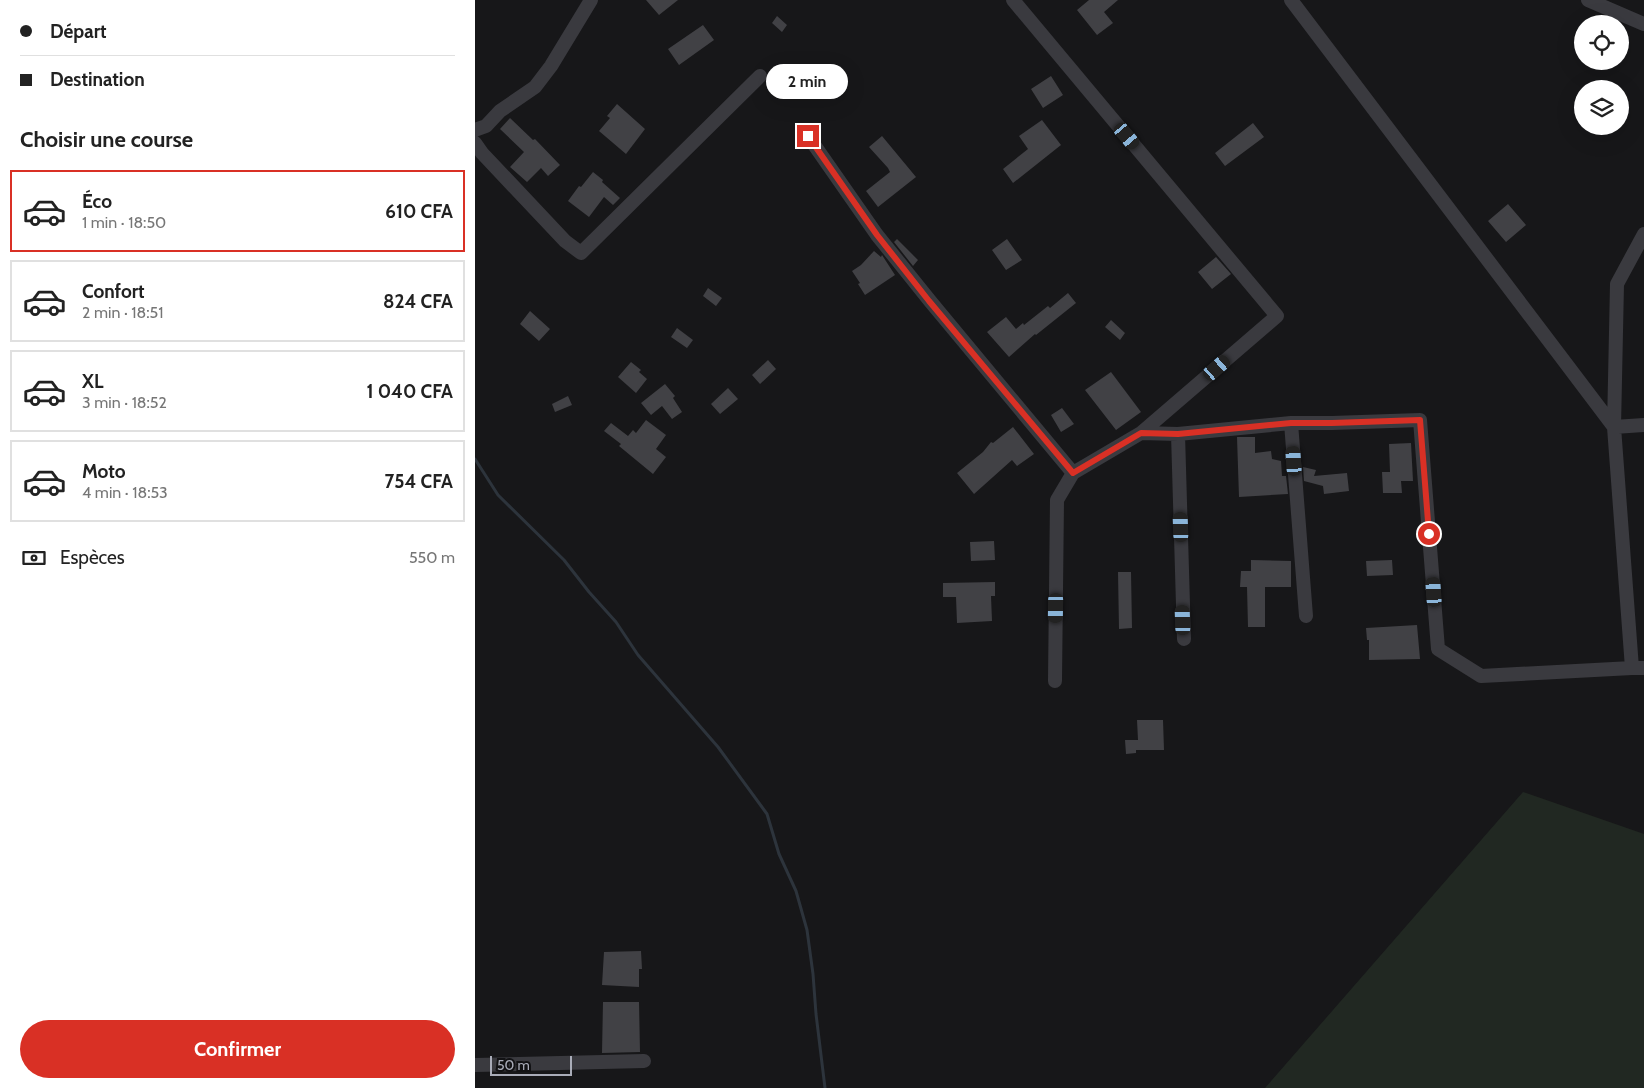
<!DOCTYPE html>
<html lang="fr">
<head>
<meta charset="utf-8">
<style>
  :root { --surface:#fff; --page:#f2f2f2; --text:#222; --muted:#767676; --line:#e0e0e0; --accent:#d93025 }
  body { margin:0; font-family:Cabin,sans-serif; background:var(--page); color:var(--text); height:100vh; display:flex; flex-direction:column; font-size:19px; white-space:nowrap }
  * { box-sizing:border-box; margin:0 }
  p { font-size:16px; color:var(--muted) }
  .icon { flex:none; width:28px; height:28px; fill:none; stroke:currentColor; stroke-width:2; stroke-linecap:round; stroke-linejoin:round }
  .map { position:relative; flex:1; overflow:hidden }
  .drawer { display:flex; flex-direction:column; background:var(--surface); width:475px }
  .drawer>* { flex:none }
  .top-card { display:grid; align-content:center; height:110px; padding:0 20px; background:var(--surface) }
  .buttons { position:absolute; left:1099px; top:15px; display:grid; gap:10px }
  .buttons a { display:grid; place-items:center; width:55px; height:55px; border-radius:50%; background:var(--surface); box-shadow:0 5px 20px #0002; font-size:25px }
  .scale { position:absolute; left:15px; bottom:12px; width:82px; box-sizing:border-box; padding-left:5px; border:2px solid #a9acb8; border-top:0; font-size:14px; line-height:18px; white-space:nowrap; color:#a9acb8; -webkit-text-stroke:4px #121214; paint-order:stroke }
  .end { position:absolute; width:22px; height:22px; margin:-11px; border:6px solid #d93025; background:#fff; box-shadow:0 0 0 2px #fff }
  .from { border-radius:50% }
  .bubble { position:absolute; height:35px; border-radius:18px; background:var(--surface); box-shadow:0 5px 20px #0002; font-size:16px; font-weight:800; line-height:35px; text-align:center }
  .car { position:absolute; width:15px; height:30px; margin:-15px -8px; border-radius:6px; box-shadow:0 0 4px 1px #0007; background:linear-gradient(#222 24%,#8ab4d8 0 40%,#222 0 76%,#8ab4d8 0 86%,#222 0) }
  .top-card b { display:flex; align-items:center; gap:18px; height:48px; font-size:19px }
  .top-card b+b { border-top:1px solid var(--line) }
  .top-card i { width:12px; height:12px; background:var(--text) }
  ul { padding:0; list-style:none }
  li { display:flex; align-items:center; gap:15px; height:82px; margin:0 10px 8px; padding:0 10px; border:2px solid var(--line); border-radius:0px }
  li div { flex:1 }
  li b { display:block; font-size:19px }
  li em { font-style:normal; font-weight:800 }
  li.on { border-color:var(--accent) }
  li>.icon { width:45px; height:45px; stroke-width:1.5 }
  h2 { padding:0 20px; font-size:22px; line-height:60px }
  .pay { display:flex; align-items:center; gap:12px; height:55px; padding:0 20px; font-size:19px }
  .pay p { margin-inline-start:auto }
  .button { display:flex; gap:10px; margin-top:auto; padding:10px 20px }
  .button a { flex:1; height:58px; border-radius:30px; background:var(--accent); color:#fff; font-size:20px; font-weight:800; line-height:58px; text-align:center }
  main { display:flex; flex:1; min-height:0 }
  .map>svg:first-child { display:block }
  .green { fill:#212822 }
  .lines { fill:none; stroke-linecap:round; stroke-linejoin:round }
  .stream { stroke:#2d343c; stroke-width:3 }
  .building { fill:#414145 }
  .minor { stroke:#3a3a3f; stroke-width:14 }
  .route { stroke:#d93025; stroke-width:6 }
</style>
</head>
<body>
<main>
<section class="drawer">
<div class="top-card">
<b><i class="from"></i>Départ</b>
<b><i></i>Destination</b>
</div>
<h2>Choisir une course</h2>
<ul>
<li class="on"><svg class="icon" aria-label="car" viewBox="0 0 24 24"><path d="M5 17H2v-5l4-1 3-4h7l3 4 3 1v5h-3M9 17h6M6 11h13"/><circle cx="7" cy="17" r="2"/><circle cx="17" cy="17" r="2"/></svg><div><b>Éco</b><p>1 min · 18:50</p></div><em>610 CFA</em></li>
<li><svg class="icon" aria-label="car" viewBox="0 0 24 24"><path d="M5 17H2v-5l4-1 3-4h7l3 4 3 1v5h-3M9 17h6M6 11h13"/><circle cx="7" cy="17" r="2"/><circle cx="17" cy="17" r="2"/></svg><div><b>Confort</b><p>2 min · 18:51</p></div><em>824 CFA</em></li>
<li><svg class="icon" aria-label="car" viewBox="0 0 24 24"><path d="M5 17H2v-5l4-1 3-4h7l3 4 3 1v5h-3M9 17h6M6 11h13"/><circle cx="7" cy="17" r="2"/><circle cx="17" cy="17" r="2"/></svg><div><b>XL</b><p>3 min · 18:52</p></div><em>1 040 CFA</em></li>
<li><svg class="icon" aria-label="car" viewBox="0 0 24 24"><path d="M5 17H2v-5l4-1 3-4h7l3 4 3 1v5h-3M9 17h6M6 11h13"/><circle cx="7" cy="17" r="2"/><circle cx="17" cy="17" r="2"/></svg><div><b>Moto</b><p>4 min · 18:53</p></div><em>754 CFA</em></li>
</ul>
<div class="pay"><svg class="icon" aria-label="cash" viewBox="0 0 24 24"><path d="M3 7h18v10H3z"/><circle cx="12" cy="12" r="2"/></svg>Espèces<p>550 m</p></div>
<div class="button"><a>Confirmer</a></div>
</section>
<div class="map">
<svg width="1169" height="1088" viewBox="0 0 1169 1088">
  <rect width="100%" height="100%" fill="#171719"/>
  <path class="green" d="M1048,792L1169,834V1088H790Z"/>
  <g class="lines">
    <path class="stream" d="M0,459L23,495L89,560L114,592L141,622L163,655L243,747L292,814L304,854L321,891L332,930L338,974L341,1014L350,1088"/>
  </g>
  <path class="building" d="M171,0H203L184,15Z
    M614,0H643L629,12L638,23L622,35L602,10Z
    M302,16L312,25L307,32L297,23Z
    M228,25L239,40L204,65L193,49Z
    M576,76L588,95L568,108L556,89Z
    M142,104L170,129L151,154L124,131L135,118L132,116Z
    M35,118L58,140L60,139L85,165L73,176L66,168L52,182L35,167L49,152L25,129Z
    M567,120L586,145L538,183L528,169L553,149L544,136Z
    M778,123L789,137L750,166L740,153Z
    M407,136L441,177L403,207L391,191L415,172L413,168L394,147Z
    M118,172L128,180L127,182L145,198L138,205L129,197L114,217L93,201L104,186L106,187Z
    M1033,204L1051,225L1031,242L1013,221Z
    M422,239L443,260L438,266L419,242Z
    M532,239L547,260L531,270L517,250Z
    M399,251L406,257L407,255L420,275L390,295L383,284L385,283L377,271L386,265Z
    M741,257L756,274L737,289L723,272Z
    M233,288L247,298L241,306L228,296Z
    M593,293L601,303L561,335L560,334L534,357L512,332L531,317L541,329L548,323L549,325L573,306L575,308Z
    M55,311L75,329L64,341L45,324Z
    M636,320L650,333L645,340L630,327Z
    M202,328L218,340L212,348L196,337Z
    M293,360L301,369L285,384L277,375Z
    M156,362L166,370L164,372L172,379L161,393L143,377Z
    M636,372L666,412L641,430L610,390Z
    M190,384L200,396L198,398L207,412L197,419L187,406L176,415L166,403Z
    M253,388L263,399L245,414L236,404Z
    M93,396L97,405L80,412L77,404Z
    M587,408L599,424L586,432L576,415Z
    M171,420L191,435L181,449L191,457L178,474L144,446L146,444L129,431L136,423L153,436L158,430L161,433Z
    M538,427L559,454L542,466L537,460L499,494L482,473L508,452L516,442L518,443Z
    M762,437H780V453L796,451L797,459L806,461L807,476H811L813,494L764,497Z
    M936,443L938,481H926L927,493H908L907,472H915L914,444Z
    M828,467L841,470L839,476L872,473L874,491L849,494L848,486L829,481Z
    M519,541L520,560L496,561L495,542Z
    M776,560L816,561V587H790V627H773L772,587H765L766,571H776Z
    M917,560L918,575L892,576L891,561Z
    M643,572H656L657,628L644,629Z
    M520,582V596H516L517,621L482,623L481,597H468V583Z
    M942,625L945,659L894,660V640H892L891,628Z
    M662,720H688L689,750H661V753L651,754L650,740H663Z
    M166,951L167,969H164V987L127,985L129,952Z
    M128,1002H164L165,1052L127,1053Z"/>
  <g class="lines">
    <path class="minor" d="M538,0L802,316L666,433
      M816,0L1139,427
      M1113,0L1169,24
      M0,130L11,126L25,111L60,87L76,66L116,0
      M333,136L402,235L455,301L598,473L666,433L703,434L816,423H857L945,420L963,649L1006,676L1157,668
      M0,143L7,153L90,241L106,253L285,76
      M816,423L831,616
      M1169,425L1139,427L1157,668H1169
      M1139,427L1142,284L1169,234
      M703,434L709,639
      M580,681L582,500L598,473
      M0,1065L169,1061"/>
  </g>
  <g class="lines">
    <path class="route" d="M333,136L402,235L454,301L598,473L666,433L703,434L816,423H857L945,420L954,534"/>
  </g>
</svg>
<div class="buttons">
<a><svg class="icon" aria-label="locate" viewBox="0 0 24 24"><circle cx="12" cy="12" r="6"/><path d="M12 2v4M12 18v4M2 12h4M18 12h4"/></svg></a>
<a><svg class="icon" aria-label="layers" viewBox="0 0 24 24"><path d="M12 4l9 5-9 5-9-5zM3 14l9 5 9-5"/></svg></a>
</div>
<div class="scale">50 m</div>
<i class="end from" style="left:954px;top:534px"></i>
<i class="end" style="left:333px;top:136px"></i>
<div class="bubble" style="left:291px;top:64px;width:82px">2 min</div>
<i class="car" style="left:652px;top:136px;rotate:140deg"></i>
<i class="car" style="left:742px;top:368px;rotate:49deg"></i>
<i class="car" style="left:819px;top:461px;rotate:356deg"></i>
<i class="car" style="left:706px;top:527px;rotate:358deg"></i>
<i class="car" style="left:959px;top:592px;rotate:356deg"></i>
<i class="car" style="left:581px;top:608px;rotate:181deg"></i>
<i class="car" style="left:708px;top:620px;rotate:358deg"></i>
</div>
</main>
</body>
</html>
